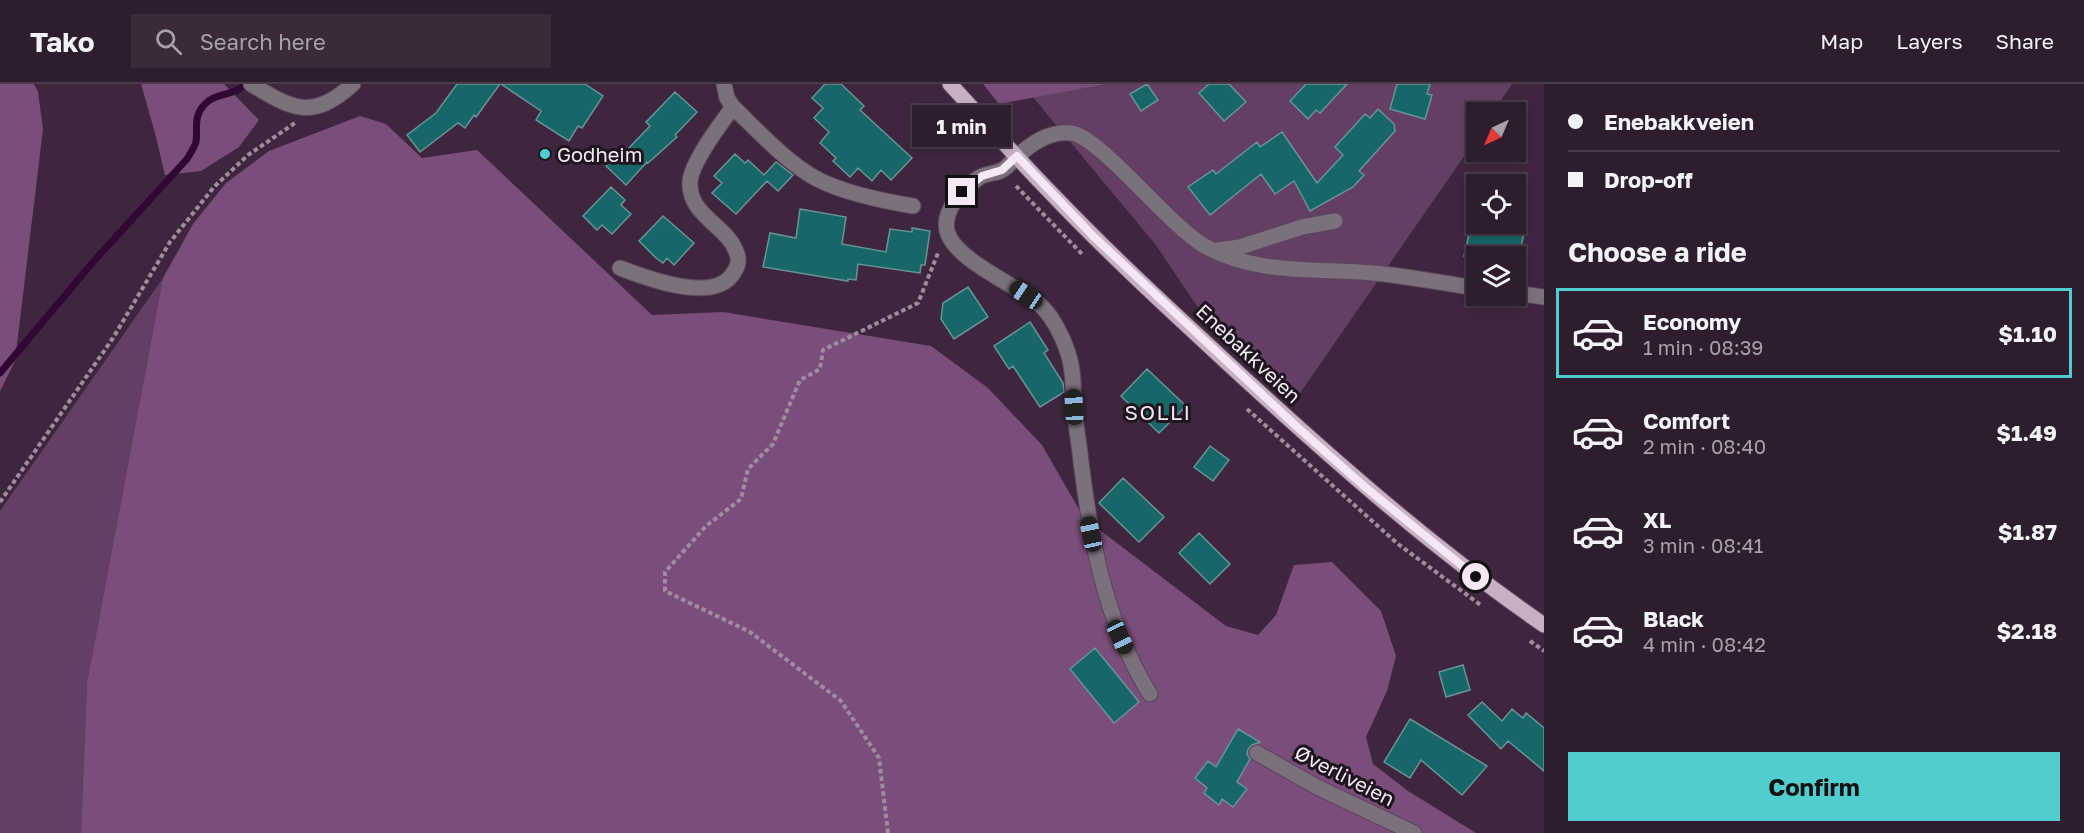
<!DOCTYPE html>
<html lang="en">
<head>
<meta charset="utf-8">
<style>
  :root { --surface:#2e1d2e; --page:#3a2a3a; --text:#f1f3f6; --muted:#a7a2aa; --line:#493b4a; --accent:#52cdcf }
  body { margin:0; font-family:"Golos Text",sans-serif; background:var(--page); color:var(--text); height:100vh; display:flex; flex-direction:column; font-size:22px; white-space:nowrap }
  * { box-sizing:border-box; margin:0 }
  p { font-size:20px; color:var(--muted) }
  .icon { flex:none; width:33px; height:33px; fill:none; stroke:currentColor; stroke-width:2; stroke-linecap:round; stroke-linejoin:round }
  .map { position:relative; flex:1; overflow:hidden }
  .panel { display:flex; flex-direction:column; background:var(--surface); width:540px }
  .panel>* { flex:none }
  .hud { display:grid; align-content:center; height:132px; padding:0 24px; background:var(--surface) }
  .needle { width:39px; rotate:224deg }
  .fabs { position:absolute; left:1466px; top:18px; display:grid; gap:12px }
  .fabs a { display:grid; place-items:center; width:60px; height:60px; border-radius:0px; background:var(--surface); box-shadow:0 3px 9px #0003,0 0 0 2px var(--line); font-size:30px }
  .end { position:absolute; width:27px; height:27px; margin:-14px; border:8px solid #f5e7f5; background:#111; box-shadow:0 0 0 3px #111 }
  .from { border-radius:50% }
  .bubble { position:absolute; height:42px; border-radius:0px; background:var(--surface); box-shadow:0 3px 9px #0003,0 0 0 2px var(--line); font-size:20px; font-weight:700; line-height:42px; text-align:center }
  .car { position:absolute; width:18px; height:36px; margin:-18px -9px; border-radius:8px; box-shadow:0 0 4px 2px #0007; background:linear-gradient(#222 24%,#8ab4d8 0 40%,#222 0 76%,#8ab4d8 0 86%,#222 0) }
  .hud b { display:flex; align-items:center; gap:21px; height:57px; font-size:22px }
  .hud b+b { border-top:2px solid var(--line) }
  .hud i { width:15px; height:15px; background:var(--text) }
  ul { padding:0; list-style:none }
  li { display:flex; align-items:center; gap:18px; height:90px; margin:0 12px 9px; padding:0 12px; border:3px solid transparent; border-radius:0px }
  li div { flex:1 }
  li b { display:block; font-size:22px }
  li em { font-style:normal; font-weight:700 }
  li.active { border-color:var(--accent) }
  li>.icon { width:54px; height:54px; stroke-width:1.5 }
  h2 { padding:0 24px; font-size:27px; line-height:72px }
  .button { display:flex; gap:12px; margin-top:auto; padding:12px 24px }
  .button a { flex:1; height:69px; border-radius:0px; background:var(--accent); color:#111; font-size:24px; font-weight:700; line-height:69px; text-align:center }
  header { display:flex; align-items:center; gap:36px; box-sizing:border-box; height:84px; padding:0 30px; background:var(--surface); border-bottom:2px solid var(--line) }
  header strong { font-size:28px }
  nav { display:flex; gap:33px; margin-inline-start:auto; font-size:21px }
  .search { width:420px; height:54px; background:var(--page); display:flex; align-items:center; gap:15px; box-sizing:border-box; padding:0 21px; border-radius:0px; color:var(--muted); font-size:22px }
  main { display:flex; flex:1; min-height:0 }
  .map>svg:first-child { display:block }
  .green { fill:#634063 }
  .forest { fill:#7b4d7a }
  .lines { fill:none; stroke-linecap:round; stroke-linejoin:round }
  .stream { stroke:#310733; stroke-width:7 }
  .building { fill:#176668; stroke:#679495; stroke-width:1.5 }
  .minor-casing { stroke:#5b465b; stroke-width:17 }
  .major-casing { stroke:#5b465b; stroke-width:17 }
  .path { stroke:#9f8d9f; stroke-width:4; stroke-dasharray:4.5 3; stroke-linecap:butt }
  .minor { stroke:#7c707c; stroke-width:15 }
  .major { stroke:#c7afc6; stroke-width:15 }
  .route { stroke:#f5e7f5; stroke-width:8 }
  .poi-dot { fill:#52cdcf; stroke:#1f151e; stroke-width:2 }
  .labels { text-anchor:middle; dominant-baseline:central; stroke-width:6; stroke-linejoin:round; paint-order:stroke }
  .poi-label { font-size:20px; fill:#f5e7f5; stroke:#1f151e; text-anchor:start }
  .street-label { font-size:20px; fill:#f5e7f5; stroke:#1f151e }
  .neighbourhood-label { font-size:21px; letter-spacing:1.5px; fill:#f5e7f5; stroke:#1f151e }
</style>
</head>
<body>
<header>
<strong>Tako</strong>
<div class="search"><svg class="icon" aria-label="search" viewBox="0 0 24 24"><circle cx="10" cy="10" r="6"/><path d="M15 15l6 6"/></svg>Search here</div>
<nav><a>Map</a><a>Layers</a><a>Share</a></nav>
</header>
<main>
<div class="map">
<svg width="1544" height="749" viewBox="0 0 1544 749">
  <rect width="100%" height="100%" fill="#3e273e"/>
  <path class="green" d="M1022,0H1512L1493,28H1476V55L1298,312L1205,234L1156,161Z
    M163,194L87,599L81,749H0V427Z"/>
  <path class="forest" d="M0,0H34L38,8L43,45L15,277L0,307Z
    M141,0H224L259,36L239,63L201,87L165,91L155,49Z
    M983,0H1106L999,20Z
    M360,32L386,40L422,74L477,66L652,231L723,228L931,262L988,304L1042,361L1084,434L1226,542L1258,551L1276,531L1294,481L1332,478L1381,527L1396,572L1387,607L1366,653L1373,680L1408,707L1476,749H81L87,599L163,194L193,140L226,99L269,67Z"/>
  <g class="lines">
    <path class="stream" d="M0,289L93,178L187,75C190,70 194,64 196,58C198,44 193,33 204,21C215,8 233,13 246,0"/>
  </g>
  <path class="building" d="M457,0H500L476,33L474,31L465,44L458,39L420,68L407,51L436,29Z
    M501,0H585L603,12L582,44L578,42L569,57L536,36L541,27Z
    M825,0H841L864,22L860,26L912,74L891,96L881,86L872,97L858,84L850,93L833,77L836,74L820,59L829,48L814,34L823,24L812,14Z
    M1147,0L1158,16L1141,27L1130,10Z
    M1209,0H1229L1246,18L1224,37L1199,9Z
    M1306,0H1347L1320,29L1316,26L1308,35L1290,17Z
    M1397,0H1430L1427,10L1432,11L1425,35L1390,25Z
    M675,8L697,28L675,51L677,53L648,79L647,78L626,101L606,82L622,64L625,68L650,42L646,38Z
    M1378,25L1394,40L1395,47L1359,87L1364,91L1353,103L1310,127L1294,97L1275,110L1261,90L1210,131L1188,103L1213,86L1216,90L1257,58L1260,63L1282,48L1317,99L1343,71L1335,63L1365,30L1370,34Z
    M735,70L745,79L748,76L764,91L776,78L793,91L778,107L767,97L736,130L712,109L722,99L714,92Z
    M611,103L625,116L621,121L631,130L612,150L602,141L597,146L583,132Z
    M800,125L846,133L842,160L886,168L890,145L912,148V144L930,147L925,181H921L920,189L858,180L856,196L848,195V197L763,183L770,149L796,154Z
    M663,132L694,159L674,181L667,174L663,179L656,174L639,157Z
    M1497,140H1526L1519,172H1464L1471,141L1495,147Z
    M968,203L988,233L954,255L941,235L943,219Z
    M1030,238L1048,266L1044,269L1063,299L1064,308L1040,323L1013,282L1009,285L994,262Z
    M1147,285L1186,322L1159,349L1121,312Z
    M1210,362L1229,376L1213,397L1194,383Z
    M1123,394L1164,433L1139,458L1099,419Z
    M1199,449L1230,480L1210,500L1179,469Z
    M1095,564L1139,618L1114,639L1070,585Z
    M1463,581L1470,606L1446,613L1439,588Z
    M1482,618L1502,637L1512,625L1523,634L1526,629L1544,644V687L1508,657L1501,665L1468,631Z
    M1410,635L1487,682L1462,711L1421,676L1410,694L1384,678Z
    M1238,645L1260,658L1252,661L1248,665L1247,670L1250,675L1237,698L1247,705L1233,723L1222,715L1219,721L1204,709L1207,704L1195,694L1208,677L1216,683Z"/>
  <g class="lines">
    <g class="minor-casing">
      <path id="minor" d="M251,0C292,25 312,37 353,0
        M733,23C757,46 789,81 819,96C847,110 883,117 913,122
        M1218,166L1240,163L1302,143L1335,137
        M620,184C646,194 712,219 732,191C737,184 740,178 737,170C729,142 688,132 690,98C691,79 721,39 733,23L727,14L724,0
        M1515,209L1544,213
        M1150,610C1103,535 1089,448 1079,361C1077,348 1075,334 1074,321C1073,304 1074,286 1068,269C1063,253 1052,231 1039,220C1016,201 958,177 948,150C940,128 963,104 980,93C987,89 995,90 1002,86C1007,84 1011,78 1015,74C1031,60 1048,47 1071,49C1098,51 1171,143 1203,161C1254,191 1316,184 1373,189C1407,192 1442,199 1476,204
        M1257,669L1317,703L1414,749"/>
    </g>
    <g class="major-casing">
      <path id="major" d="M950,0C984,37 1017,74 1052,110C1114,175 1180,235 1246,296C1341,383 1438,468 1544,541"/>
    </g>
    <path class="path" d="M1016,102L1082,170
      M1247,325L1398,460L1482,522
      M0,418L113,254L170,158L214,103L248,71L295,39
      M1530,557L1544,567
      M888,749L879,674L841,617L750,548L665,507V488L706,442L741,415L748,385L773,360L800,296L820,285L823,266L918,219L938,169"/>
    <use href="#minor" class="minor"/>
    <use href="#major" class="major"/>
  </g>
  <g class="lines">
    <path class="route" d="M962,108L982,92L1002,86L1017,72L1093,152L1295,341L1365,403L1476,493"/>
  </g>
  <circle class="poi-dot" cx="545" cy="70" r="6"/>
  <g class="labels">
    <g class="poi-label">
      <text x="557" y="70">Godheim</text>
    </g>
    <g class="street-label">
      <text transform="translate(1249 269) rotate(43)">Enebakkveien</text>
      <text transform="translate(1345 691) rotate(27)">Øverliveien</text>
    </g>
    <g class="neighbourhood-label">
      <text x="1158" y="328">SOLLI</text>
    </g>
  </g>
</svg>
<div class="fabs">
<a><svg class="needle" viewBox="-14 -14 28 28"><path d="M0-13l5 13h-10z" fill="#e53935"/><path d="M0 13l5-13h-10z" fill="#a7a2aa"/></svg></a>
<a><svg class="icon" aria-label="locate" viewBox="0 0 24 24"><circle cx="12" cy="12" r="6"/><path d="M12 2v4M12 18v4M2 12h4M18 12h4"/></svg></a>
<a><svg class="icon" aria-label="layers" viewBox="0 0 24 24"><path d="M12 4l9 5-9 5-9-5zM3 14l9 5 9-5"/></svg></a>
</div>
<i class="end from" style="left:1476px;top:493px"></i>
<i class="end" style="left:962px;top:108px"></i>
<div class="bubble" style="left:912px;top:21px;width:99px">1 min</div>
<i class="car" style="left:1026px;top:211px;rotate:304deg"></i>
<i class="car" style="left:1074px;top:323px;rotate:357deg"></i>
<i class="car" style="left:1091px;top:450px;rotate:348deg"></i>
<i class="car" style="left:1120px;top:553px;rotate:155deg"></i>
</div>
<section class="panel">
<div class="hud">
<b><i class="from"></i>Enebakkveien</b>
<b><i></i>Drop-off</b>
</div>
<h2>Choose a ride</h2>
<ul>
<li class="active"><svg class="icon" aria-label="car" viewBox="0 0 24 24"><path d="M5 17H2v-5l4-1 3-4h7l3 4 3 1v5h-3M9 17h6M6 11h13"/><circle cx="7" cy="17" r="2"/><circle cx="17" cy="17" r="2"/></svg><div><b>Economy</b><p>1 min · 08:39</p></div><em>$1.10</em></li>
<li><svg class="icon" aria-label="car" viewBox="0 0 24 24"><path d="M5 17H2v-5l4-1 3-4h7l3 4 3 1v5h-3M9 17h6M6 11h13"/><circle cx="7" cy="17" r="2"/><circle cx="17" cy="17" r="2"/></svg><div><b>Comfort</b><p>2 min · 08:40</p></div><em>$1.49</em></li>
<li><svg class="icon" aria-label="car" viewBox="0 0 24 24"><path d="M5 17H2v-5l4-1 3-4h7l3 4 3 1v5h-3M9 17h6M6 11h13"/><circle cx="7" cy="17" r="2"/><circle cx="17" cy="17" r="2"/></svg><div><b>XL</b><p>3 min · 08:41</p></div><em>$1.87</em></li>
<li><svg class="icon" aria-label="car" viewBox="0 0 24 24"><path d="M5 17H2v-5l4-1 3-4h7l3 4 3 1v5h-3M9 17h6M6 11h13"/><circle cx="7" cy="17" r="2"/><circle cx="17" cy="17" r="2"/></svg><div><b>Black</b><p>4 min · 08:42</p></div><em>$2.18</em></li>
</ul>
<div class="button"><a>Confirm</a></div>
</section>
</main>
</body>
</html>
